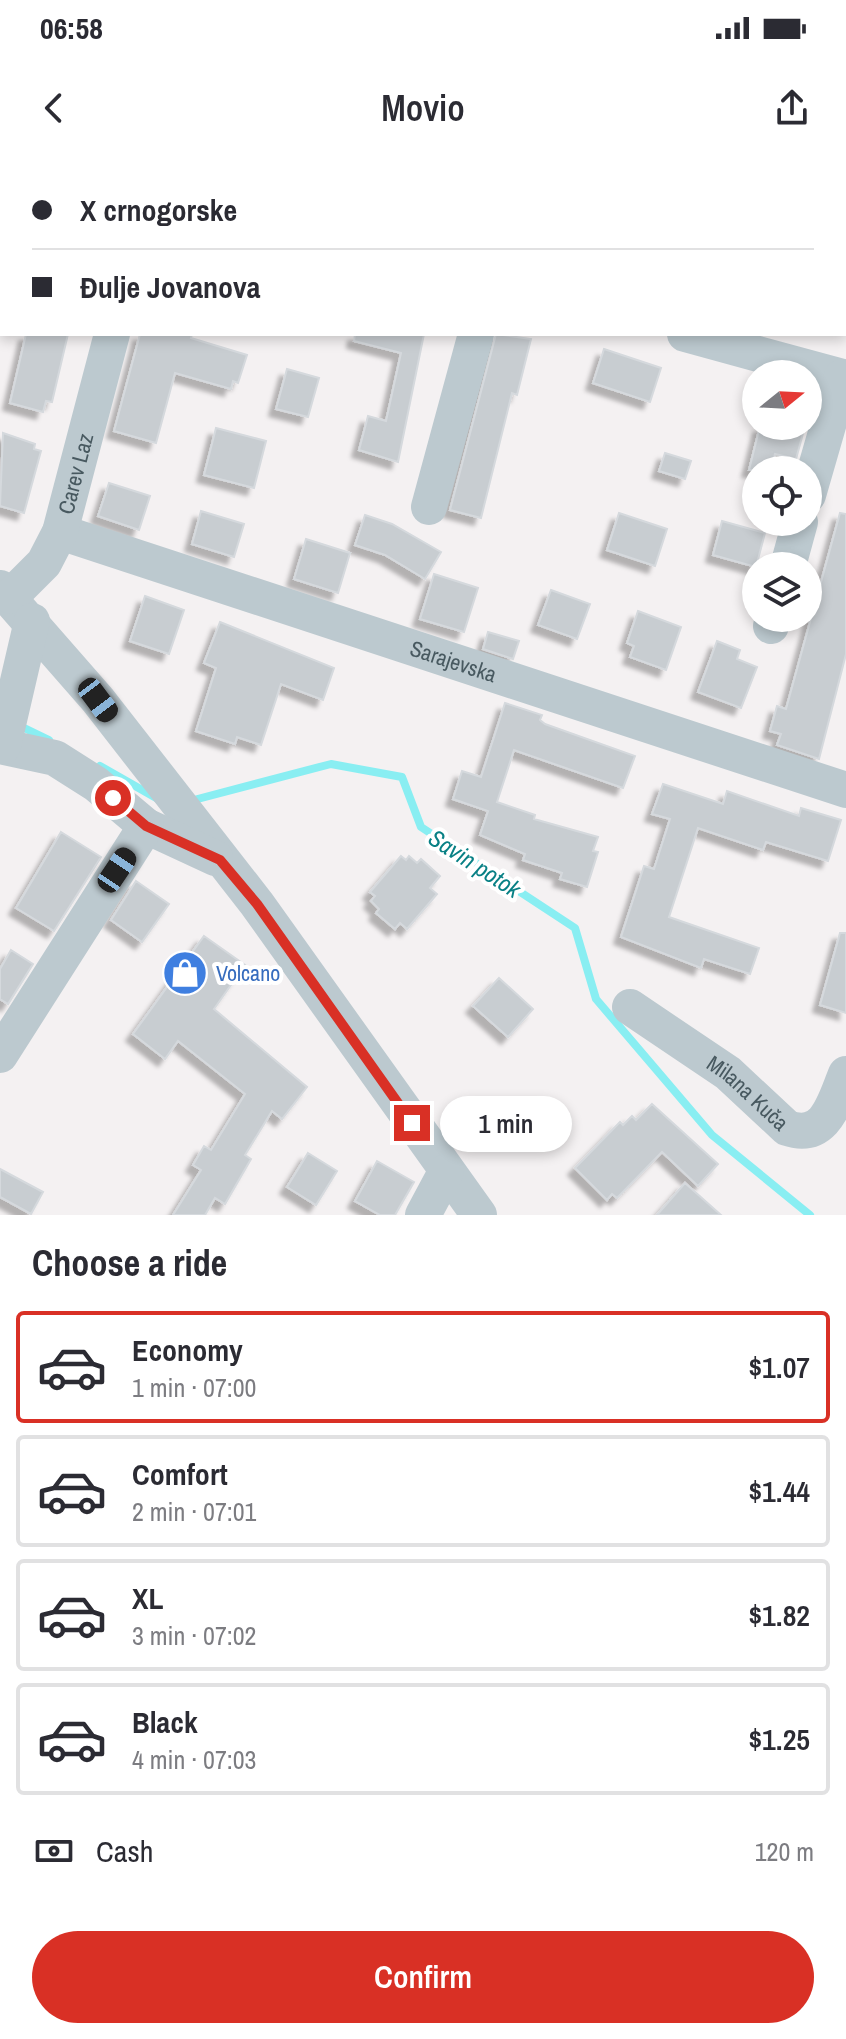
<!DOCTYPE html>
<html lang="en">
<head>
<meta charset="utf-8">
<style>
  :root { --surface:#fff; --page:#f7f7f7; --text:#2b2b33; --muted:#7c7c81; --line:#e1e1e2; --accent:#d93025 }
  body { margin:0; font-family:"Archivo Narrow",sans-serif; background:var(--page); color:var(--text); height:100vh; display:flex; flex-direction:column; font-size:30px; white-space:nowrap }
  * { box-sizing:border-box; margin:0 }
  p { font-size:26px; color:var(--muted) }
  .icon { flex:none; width:44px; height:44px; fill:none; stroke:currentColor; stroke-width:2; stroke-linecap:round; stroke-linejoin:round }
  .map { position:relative; height:1055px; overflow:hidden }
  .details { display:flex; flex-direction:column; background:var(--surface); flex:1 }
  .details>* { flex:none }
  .guide { position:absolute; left:0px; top:0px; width:846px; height:176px; box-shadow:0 4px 12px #0003; display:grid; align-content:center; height:176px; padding:0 32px; background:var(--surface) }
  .needle { width:52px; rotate:72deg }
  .controls { position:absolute; left:742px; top:200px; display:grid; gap:16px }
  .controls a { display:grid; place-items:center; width:80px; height:80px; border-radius:50%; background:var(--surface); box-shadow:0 4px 12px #0003; font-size:40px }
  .end { position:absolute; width:36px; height:36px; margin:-18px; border:10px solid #d93025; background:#fff; box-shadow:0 0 0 4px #fff }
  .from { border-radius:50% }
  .bubble { position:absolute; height:56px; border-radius:28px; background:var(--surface); box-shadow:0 4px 12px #0003; font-size:26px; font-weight:600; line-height:56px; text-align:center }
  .car { position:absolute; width:24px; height:48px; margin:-24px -12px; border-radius:10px; box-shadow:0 0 6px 2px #0007; background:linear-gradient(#222 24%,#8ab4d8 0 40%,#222 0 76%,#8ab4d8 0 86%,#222 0) }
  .guide b { display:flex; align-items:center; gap:28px; height:76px; font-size:30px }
  .guide b+b { border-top:2px solid var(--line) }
  .guide i { width:20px; height:20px; background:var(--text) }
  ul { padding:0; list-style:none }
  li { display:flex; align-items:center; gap:24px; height:112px; margin:0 16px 12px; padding:0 16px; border:4px solid var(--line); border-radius:8px }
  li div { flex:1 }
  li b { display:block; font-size:30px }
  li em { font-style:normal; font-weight:600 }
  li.selected { border-color:var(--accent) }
  li>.icon { width:72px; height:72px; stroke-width:1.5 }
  h2 { padding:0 32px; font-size:36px; line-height:96px }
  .pay { display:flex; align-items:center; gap:20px; height:88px; padding:0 32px; font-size:30px }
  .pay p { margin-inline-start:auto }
  .button { display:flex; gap:16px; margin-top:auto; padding:16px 32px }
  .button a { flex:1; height:92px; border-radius:48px; background:var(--accent); color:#fff; font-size:32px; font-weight:600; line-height:92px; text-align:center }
  .status { display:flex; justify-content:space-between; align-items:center; height:56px; padding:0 40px; background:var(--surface); direction:ltr }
  .status svg { height:22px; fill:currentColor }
  header { display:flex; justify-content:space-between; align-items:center; height:104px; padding:0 32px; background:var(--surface); font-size:36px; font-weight:600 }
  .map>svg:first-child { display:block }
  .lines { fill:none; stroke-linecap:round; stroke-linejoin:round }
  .stream { stroke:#89eef2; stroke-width:8 }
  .building { fill:#c8cdd1; stroke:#d5d9dd; stroke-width:2; filter:url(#shadow) }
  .minor { stroke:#bcc9cf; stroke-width:36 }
  .route { stroke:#d93025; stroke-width:10 }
  .labels { text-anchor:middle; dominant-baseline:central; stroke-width:8; stroke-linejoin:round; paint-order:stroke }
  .street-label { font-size:22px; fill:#485960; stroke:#fff }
  .shop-label { font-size:22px; fill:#366cbe; stroke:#fff; text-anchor:start }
  .water-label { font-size:24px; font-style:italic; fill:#088085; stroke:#fff }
</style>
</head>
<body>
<div class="status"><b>06:58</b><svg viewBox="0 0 49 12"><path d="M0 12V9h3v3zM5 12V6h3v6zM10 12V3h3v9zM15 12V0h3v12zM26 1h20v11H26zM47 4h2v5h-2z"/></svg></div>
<header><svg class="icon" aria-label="back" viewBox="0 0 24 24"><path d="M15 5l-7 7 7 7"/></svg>Movio<svg class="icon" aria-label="share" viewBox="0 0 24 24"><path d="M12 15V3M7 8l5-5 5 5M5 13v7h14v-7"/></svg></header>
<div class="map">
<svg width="846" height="1055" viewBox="0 0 846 1055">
  <defs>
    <filter id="shadow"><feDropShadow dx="-7" dy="7" stdDeviation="2" flood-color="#0004"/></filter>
  </defs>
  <rect width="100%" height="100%" fill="#f4f1f2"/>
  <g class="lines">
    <path class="stream" d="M18,565L49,580
      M100,606L158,639
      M190,641L331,604L402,617L421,667L575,768L596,839L712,975L810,1055"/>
  </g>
  <path class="building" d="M26,174H68L52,242L46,241L43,252L10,243Z
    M140,174H192L191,178L247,195L238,223L233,221L231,229L175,213L156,283L114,271Z
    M355,174H424L398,302L359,290L368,256L386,261L401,193L354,181Z
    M496,174L531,179L517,235L512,233L481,358L450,350Z
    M604,189L661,208L650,242L593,223Z
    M287,209L319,218L308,257L276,249Z
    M760,266H805L796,299L775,294L771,310H749Z
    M216,268L266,281L254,328L204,315Z
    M3,273L35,284L34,289L41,291L24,353L0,346Z
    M665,293L691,301L685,319L659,311Z
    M109,323L150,336L139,370L98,356Z
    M201,351L244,364L234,397L192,384Z
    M619,353L667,369L655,406L607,390Z
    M840,353L846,354V494L819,599L777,585L781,574L770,571L777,546L786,549Z
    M365,355L392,364L441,392L425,419L385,395L355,385Z
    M722,361L765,373L756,407L713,395Z
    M306,379L350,393L338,433L294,419Z
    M434,414L478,428L464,472L420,459Z
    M551,430L590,444L577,479L538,465Z
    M145,436L184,450L169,494L130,481Z
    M638,451L681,467L666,510L630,497L634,486L627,483Z
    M220,462L334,508L323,540L281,524L261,585L237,577L235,584L196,571L216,508L204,503Z
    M488,472L519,481L513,499L483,489Z
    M717,481L740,490L737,499L757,507L741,548L698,532Z
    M505,543L542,555L540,560L545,564L635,596L623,628L514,590L497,642L535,655L534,659L598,677L593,691L598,692L587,727L560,719L562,713L523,700L525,694L480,675L488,651L453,639L462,611L481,617Z
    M663,624L723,644L727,631L799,656L801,648L841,660L828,701L766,682L763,690L698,668L669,757L759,788L750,814L704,799L701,808L621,777L644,706L654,709L670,659L652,654Z
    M61,672L101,697L54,771L16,748Z
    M401,696L406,700L409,696L417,703L421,699L440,716L430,728L437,734L407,769L400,763L395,769L376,753L379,749L371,741L375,736L370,732Z
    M136,721L169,744L142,782L111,760Z
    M840,773H846V853L820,845Z
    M204,776L245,805L214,849L307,927L282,959L272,951L245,995L251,999L225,1044L215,1038L205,1055H173L201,1010L193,1005L204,986L211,990L245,934L178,881L165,899L133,874Z
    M11,790L33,804L8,844L0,839V809Z
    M499,818L533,849L508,877L473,846Z
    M652,944L718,1004L698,1026L662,992L617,1038L612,1034L607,1040L575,1008L620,962L623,965L632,956L636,960Z
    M308,993L337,1011L316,1045L287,1027Z
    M377,1001L414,1022L395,1055H380L355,1041Z
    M0,1009L43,1032L31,1054L0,1037Z
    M685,1023L721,1055H657Z"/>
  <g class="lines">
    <g class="minor">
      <path d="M54,0L61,2"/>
      <path d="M167,2L169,0"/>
      <path d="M795,2V0"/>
      <path d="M844,57H846"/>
      <path d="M685,174L846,218"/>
      <path d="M808,335L842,217"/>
      <path d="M429,347L476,174"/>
      <path id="s1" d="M60,372L846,630"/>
      <path d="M788,406L800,362"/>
      <path d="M0,428L98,540L257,744L479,1055"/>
      <path id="s2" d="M11,436L44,403L60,372L112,174"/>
      <path d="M771,466L773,458"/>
      <path d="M0,586L55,598L96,624L146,666L215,698"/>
      <path d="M3,586L32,461"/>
      <path id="s3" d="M630,847L728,913L787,968C826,981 834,943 846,914"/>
      <path d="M0,895L146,666"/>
      <path d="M423,1055L446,1012"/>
    </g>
  </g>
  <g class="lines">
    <path class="route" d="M113,638L146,666L220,700L257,744L412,963"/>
  </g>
  <defs>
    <g id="shop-disc" transform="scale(2.3)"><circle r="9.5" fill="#3f7fe0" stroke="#fff"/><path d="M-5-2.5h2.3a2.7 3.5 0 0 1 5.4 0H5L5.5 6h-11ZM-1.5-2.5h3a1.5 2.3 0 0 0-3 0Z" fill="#fff"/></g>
  </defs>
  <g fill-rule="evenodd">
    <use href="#shop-disc" x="185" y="813"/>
  </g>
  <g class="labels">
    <g class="street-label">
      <text stroke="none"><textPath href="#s2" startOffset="142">Carev Laz</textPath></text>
      <text stroke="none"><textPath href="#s1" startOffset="414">Sarajevska</textPath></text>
      <text stroke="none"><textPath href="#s3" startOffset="146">Milana Kuča</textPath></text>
    </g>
    <g class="shop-label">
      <text x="216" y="813">Volcano</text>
    </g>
    <g class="water-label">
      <text transform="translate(475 703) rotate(33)">Savin potok</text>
    </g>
  </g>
</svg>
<div class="controls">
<a><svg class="needle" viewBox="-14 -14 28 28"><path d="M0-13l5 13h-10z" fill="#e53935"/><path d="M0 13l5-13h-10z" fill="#7c7c81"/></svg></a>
<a><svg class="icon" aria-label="locate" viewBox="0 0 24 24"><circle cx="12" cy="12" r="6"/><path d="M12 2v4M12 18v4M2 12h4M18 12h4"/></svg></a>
<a><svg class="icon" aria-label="layers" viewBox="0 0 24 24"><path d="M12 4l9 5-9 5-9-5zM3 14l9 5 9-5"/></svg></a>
</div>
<i class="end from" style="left:113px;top:638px"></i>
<i class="end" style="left:412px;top:963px"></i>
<div class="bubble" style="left:440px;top:936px;width:132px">1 min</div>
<i class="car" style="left:98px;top:540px;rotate:143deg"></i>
<i class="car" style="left:117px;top:710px;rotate:34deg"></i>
<div class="guide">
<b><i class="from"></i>X crnogorske</b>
<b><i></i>Đulje Jovanova</b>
</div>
</div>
<section class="details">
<h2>Choose a ride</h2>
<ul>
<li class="selected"><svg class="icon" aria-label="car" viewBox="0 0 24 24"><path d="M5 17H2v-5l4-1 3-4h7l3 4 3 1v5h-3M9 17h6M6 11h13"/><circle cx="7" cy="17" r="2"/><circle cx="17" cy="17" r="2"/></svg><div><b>Economy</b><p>1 min · 07:00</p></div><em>$1.07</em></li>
<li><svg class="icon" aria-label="car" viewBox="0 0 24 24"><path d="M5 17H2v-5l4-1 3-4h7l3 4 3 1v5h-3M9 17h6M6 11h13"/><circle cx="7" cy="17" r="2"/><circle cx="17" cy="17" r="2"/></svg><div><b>Comfort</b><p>2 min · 07:01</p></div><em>$1.44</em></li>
<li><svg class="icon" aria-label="car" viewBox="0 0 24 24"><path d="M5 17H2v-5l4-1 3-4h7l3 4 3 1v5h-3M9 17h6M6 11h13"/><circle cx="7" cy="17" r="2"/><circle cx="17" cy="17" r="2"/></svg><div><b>XL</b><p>3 min · 07:02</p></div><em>$1.82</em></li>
<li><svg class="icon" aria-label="car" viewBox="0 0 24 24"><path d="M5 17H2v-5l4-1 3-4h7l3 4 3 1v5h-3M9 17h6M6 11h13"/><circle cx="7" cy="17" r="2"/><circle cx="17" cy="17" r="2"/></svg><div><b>Black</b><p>4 min · 07:03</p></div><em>$1.25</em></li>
</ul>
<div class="pay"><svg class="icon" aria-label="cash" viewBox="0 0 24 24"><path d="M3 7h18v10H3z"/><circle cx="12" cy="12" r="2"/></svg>Cash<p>120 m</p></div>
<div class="button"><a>Confirm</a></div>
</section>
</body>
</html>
